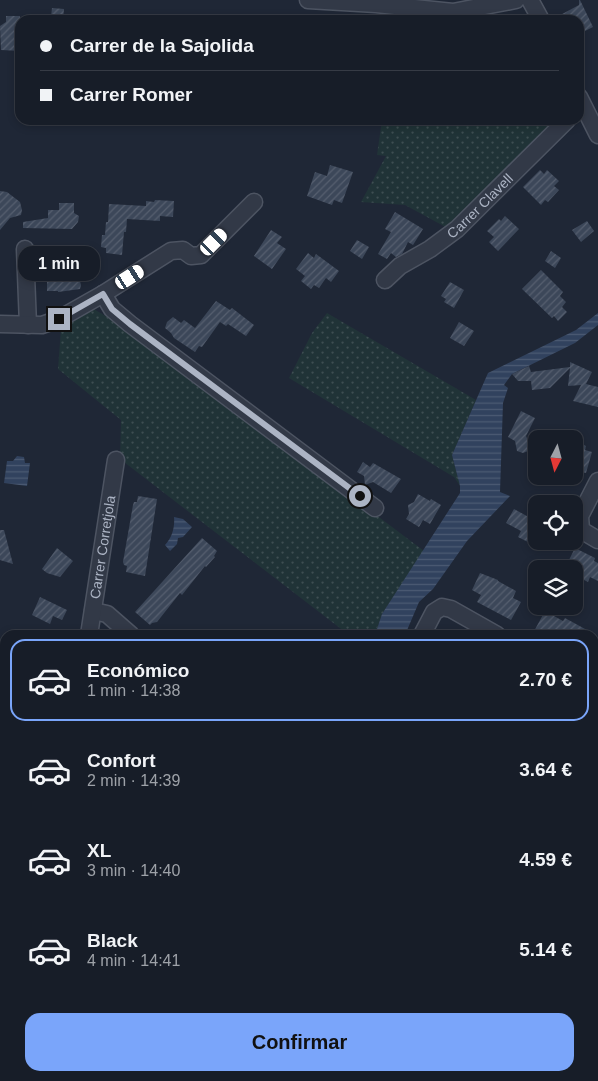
<!DOCTYPE html>
<html lang="es">
<head>
<meta charset="utf-8">
<style>
  :root { --surface:#171d28; --page:#202630; --text:#f1f3f6; --muted:#9ea2a8; --line:#363b45; --accent:#7aa5fa }
  body { margin:0; font-family:Helvetica,sans-serif; background:var(--page); color:var(--text); height:100vh; display:flex; flex-direction:column; font-size:19px; white-space:nowrap }
  * { box-sizing:border-box; margin:0 }
  p { font-size:16px; color:var(--muted) }
  .icon { flex:none; width:28px; height:28px; fill:none; stroke:currentColor; stroke-width:2; stroke-linecap:round; stroke-linejoin:round }
  .map { position:relative; flex:1; overflow:hidden }
  .details { position:absolute; left:0px; top:630px; width:599px; height:451px; display:flex; flex-direction:column; background:var(--surface); border-radius:15px 15px 0 0; box-shadow:0 2px 8px #0003,0 0 0 1px var(--line) }
  .details>* { flex:none }
  .banner { position:absolute; left:15px; top:15px; width:569px; height:110px; border-radius:15px; box-shadow:0 2px 8px #0003,0 0 0 1px var(--line); display:grid; align-content:center; height:110px; padding:0 25px; background:var(--surface) }
  .needle { width:32px; rotate:186deg }
  .fabs { position:absolute; left:528px; top:430px; display:grid; gap:10px }
  .fabs a { display:grid; place-items:center; width:55px; height:55px; border-radius:10px; background:var(--surface); box-shadow:0 2px 8px #0003,0 0 0 1px var(--line); font-size:25px }
  .end { position:absolute; width:22px; height:22px; margin:-11px; border:6px solid #acb4c4; background:#111; box-shadow:0 0 0 2px #111 }
  .from { border-radius:50% }
  .bubble { position:absolute; height:35px; border-radius:15px; background:var(--surface); box-shadow:0 2px 8px #0003,0 0 0 1px var(--line); font-size:16px; font-weight:700; line-height:35px; text-align:center }
  .car { position:absolute; width:15px; height:30px; margin:-15px -8px; border-radius:6px; box-shadow:0 0 4px 1px #0007; background:linear-gradient(#fff 24%,#345 0 40%,#fff 0 76%,#345 0 86%,#fff 0) }
  .banner b { display:flex; align-items:center; gap:18px; height:48px; font-size:19px }
  .banner b+b { border-top:1px solid var(--line) }
  .banner i { width:12px; height:12px; background:var(--text) }
  ul { padding:9px 0 0; list-style:none }
  li { display:flex; align-items:center; gap:15px; height:82px; margin:0 10px 8px; padding:0 15px; border:2px solid transparent; border-radius:15px }
  li div { flex:1 }
  li b { display:block; font-size:19px }
  li em { font-style:normal; font-weight:700 }
  li.active { border-color:var(--accent) }
  li>.icon { width:45px; height:45px; stroke-width:1.5 }
  .action { display:flex; gap:10px; margin-top:auto; padding:10px 25px }
  .action a { flex:1; height:58px; border-radius:15px; background:var(--accent); color:#111; font-size:20px; font-weight:700; line-height:58px; text-align:center }
  .map>svg:first-child { display:block }
  .grass { fill:url(#grass-dots) }
  .forest { fill:url(#forest-crowns) }
  .water { fill:url(#water-rules) }
  .lines { fill:none; stroke-linecap:round; stroke-linejoin:round }
  .stream { stroke:#31425e; stroke-width:4.5 }
  .building { fill:url(#building-hatch) }
  .street-casing { stroke:#4d5462; stroke-width:19 }
  .street { stroke:#323947; stroke-width:16 }
  .route { stroke:#acb4c4; stroke-width:6 }
  .labels { text-anchor:middle; dominant-baseline:central; stroke-width:4; stroke-linejoin:round; paint-order:stroke }
  .street-label { font-size:14px; fill:#acb4c4; stroke:#181f2b }
</style>
</head>
<body>
<div class="map">
<svg width="598" height="1081" viewBox="0 0 598 1081">
  <defs>
    <pattern id="grass-dots" width="8" height="8" patternUnits="userSpaceOnUse" patternTransform="scale(1.25)"><rect width="8" height="8" fill="#203337"/><path d="M2 2h.1M6 6h.1" fill="none" stroke="#3e4e52" stroke-width="1.8" stroke-linecap="round"/></pattern>
    <pattern id="forest-crowns" width="20" height="18" patternUnits="userSpaceOnUse" patternTransform="scale(1.25)"><rect width="20" height="18" fill="#203337"/><path d="M2 6a3 3 0 1 1 6 0M12 15a3 3 0 1 1 6 0" fill="none" stroke="#3e4e52"/></pattern>
    <pattern id="water-rules" width="6" height="5" patternUnits="userSpaceOnUse" patternTransform="scale(1.25)"><rect width="6" height="5" fill="#31425e"/><path d="M0 2.5h6" fill="none" stroke="#4c5b73"/></pattern>
    <pattern id="building-hatch" width="6" height="6" patternUnits="userSpaceOnUse" patternTransform="scale(1.25)"><rect width="6" height="6" fill="#3c4759"/><path d="M-1 1l2-2M0 6l6-6M5 7l2-2" fill="none" stroke="#565f6f"/></pattern>
  </defs>
  <rect width="100%" height="100%" fill="#1f2736"/>
  <path class="grass" d="M382,120H560L451,230L405,205L361,202L386,156L377,155Z
    M92,308L133,332L424,551L382,614L375,635H349L120,459L121,420L58,369L61,329Z
    M327,313L476,400L452,455L460,486L454,477L289,378L312,333Z
    M235,1076H313L312,1081H233Z"/>
  <path class="forest" d="M103,1076H199L196,1081H82L97,1080Z"/>
  <path class="water" d="M598,313V325L575,343L512,374L504,385L508,388L503,403L500,492L510,496L467,541L433,589L419,602L405,635H375L382,614L460,493V486L452,455L488,373L576,330Z
    M17,456L24,457L25,463H30L27,486L4,483L7,461H13Z
    M174,517L183,519L192,527L183,537L178,538L177,544L170,551L165,545C172,538 175,527 174,517Z"/>
  <g class="lines">
    <path class="stream" d="M290,1076V1081"/>
  </g>
  <path class="building" d="M579,0H580L593,27L579,34V20H551L579,5Z
    M52,8L64,9L63,20H56L51,17Z
    M6,16H20V51L1,50L0,26L6,22Z
    M330,165L353,172L342,203L334,200L332,205L307,196L315,172L327,176Z
    M540,170L544,174L547,170L559,181L554,186L559,190L548,202L545,200L541,205L523,187Z
    M0,191L7,192L20,202L22,210L21,215L10,218L0,230Z
    M155,200L174,201L173,217L160,216V221L127,219L126,232H124L122,255L106,253V248L101,247L102,235H105L106,222H108L109,204L146,206V201L154,202Z
    M59,203H74V213L79,216L78,222L72,229L23,228V222L48,218V210H59Z
    M395,212L423,229L413,245L408,242L402,254L396,257L391,253L387,259L378,254L391,232L385,229Z
    M505,216L519,229L498,251L489,242L494,237L487,231L499,219L501,221Z
    M587,221L594,231L581,242L572,230Z
    M271,230L282,237L277,243L286,249L272,269L254,256Z
    M357,240L369,247L362,259L350,251Z
    M551,251L561,258L555,268L545,261Z
    M308,253L314,258L316,254L339,271L331,282L326,278L319,288L314,285L311,289L301,281L305,276L296,269Z
    M59,256H70L71,273H78L81,285L80,289L58,292V291H47V280H52V269H59Z
    M541,270L563,292L560,296L566,302L562,307L567,312L558,321L554,316L552,318L522,289Z
    M450,282L464,290L454,308L444,302L446,299L441,296Z
    M216,301L230,310L232,308L254,325L246,336L228,324L226,326L220,322L202,347L199,346L195,352L174,338L171,333L165,328L167,322L173,317L181,323L184,320L195,328Z
    M459,322L474,331L464,346L450,338Z
    M570,362L592,372L586,384L598,387V407L573,401L581,385L568,386L570,368L550,388L532,390L531,381H518L512,374L529,366L531,372L570,367Z
    M521,411L535,418L526,436L531,447L528,451L523,453L517,451L515,441L508,437Z
    M574,439L586,446L585,450L592,452L586,473L574,470Z
    M363,462L370,467L373,463L401,479L391,493L373,482L365,485L364,476L357,472Z
    M418,494L430,501L431,499L441,505L430,524L423,520L419,527L406,519L409,514L408,505L414,502Z
    M138,496L157,499L145,576L126,572L127,566L124,565L123,562L133,505L134,502H137Z
    M514,509L536,521V536L532,544L518,537L521,531L506,523Z
    M0,530H4L13,564L0,560Z
    M202,538L217,551L214,556L215,557L206,567L205,566L182,595L180,593L157,622L152,623L150,625L135,612Z
    M57,548L73,561L60,577L47,573L42,569Z
    M575,548L595,558L594,561L598,563V581L590,577L588,582L576,576L579,571L566,566Z
    M480,573L498,580V581L516,591L513,598L521,602L511,620L477,602L481,595L472,590Z
    M40,597L67,610L62,620L53,616L50,624L32,615Z
    M545,611L563,621L565,618L596,635H532Z"/>
  <g class="lines">
    <g class="street-casing">
      <g id="street">
        <path d="M308,0L376,4L453,12L516,0"/>
        <path d="M530,0L541,20"/>
        <path d="M579,97L598,135"/>
        <path d="M25,249L28,325"/>
        <path id="s1" d="M385,280L400,266L430,249L457,229L567,120"/>
        <path d="M103,294L112,309L130,324L375,508"/>
        <path d="M0,324L42,325L59,319L103,294L171,251L183,250L191,256L201,255L254,202"/>
        <path d="M598,481L580,516L581,530L598,540"/>
        <path d="M93,611L107,614L131,635"/>
        <path id="s2" d="M89,635L116,460"/>
        <path d="M422,635L434,612L442,607L451,609L497,635"/>
        <path d="M594,688L598,690"/>
        <path d="M0,705L5,710"/>
        <path d="M594,839L598,831"/>
        <path d="M0,876L5,871"/>
        <path d="M594,943L598,945"/>
        <path d="M464,1076L467,1081"/>
        <path d="M205,1081L208,1076"/>
        <path d="M223,1081L225,1076"/>
      </g>
    </g>
    <use href="#street" class="street"/>
  </g>
  <g class="lines">
    <path class="route" d="M59,319L103,294L112,309L130,324L360,496"/>
  </g>
  <g class="labels">
    <g class="street-label">
      <text stroke="none"><textPath href="#s1" startOffset="121">Carrer Clavell</textPath></text>
      <text stroke="none"><textPath href="#s2" startOffset="89">Carrer Corretjola</textPath></text>
    </g>
  </g>
</svg>
<div class="fabs">
<a><svg class="needle" viewBox="-14 -14 28 28"><path d="M0-13l5 13h-10z" fill="#e53935"/><path d="M0 13l5-13h-10z" fill="#9ea2a8"/></svg></a>
<a><svg class="icon" aria-label="locate" viewBox="0 0 24 24"><circle cx="12" cy="12" r="6"/><path d="M12 2v4M12 18v4M2 12h4M18 12h4"/></svg></a>
<a><svg class="icon" aria-label="layers" viewBox="0 0 24 24"><path d="M12 4l9 5-9 5-9-5zM3 14l9 5 9-5"/></svg></a>
</div>
<i class="end from" style="left:360px;top:496px"></i>
<i class="end" style="left:59px;top:319px"></i>
<div class="bubble" style="left:18px;top:246px;width:82px">1 min</div>
<i class="car" style="left:214px;top:242px;rotate:45deg"></i>
<i class="car" style="left:130px;top:277px;rotate:58deg"></i>
<div class="banner">
<b><i class="from"></i>Carrer de la Sajolida</b>
<b><i></i>Carrer Romer</b>
</div>
<section class="details">
<ul>
<li class="active"><svg class="icon" aria-label="car" viewBox="0 0 24 24"><path d="M5 17H2v-5l4-1 3-4h7l3 4 3 1v5h-3M9 17h6M6 11h13"/><circle cx="7" cy="17" r="2"/><circle cx="17" cy="17" r="2"/></svg><div><b>Económico</b><p>1 min · 14:38</p></div><em>2.70 €</em></li>
<li><svg class="icon" aria-label="car" viewBox="0 0 24 24"><path d="M5 17H2v-5l4-1 3-4h7l3 4 3 1v5h-3M9 17h6M6 11h13"/><circle cx="7" cy="17" r="2"/><circle cx="17" cy="17" r="2"/></svg><div><b>Confort</b><p>2 min · 14:39</p></div><em>3.64 €</em></li>
<li><svg class="icon" aria-label="car" viewBox="0 0 24 24"><path d="M5 17H2v-5l4-1 3-4h7l3 4 3 1v5h-3M9 17h6M6 11h13"/><circle cx="7" cy="17" r="2"/><circle cx="17" cy="17" r="2"/></svg><div><b>XL</b><p>3 min · 14:40</p></div><em>4.59 €</em></li>
<li><svg class="icon" aria-label="car" viewBox="0 0 24 24"><path d="M5 17H2v-5l4-1 3-4h7l3 4 3 1v5h-3M9 17h6M6 11h13"/><circle cx="7" cy="17" r="2"/><circle cx="17" cy="17" r="2"/></svg><div><b>Black</b><p>4 min · 14:41</p></div><em>5.14 €</em></li>
</ul>
<div class="action"><a>Confirmar</a></div>
</section>
</div>
</body>
</html>
